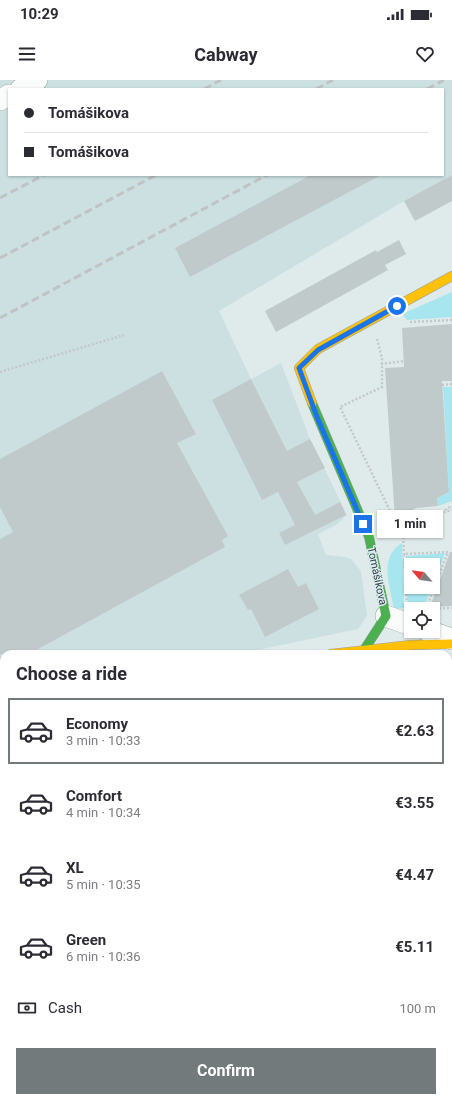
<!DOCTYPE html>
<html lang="en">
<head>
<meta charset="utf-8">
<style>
  :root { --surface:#fff; --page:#f2f2f3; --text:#2b2b33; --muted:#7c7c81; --line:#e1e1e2; --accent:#727a7c }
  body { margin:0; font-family:Roboto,sans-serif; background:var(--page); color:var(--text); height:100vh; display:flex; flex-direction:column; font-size:15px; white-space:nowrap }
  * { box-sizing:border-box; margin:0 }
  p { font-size:13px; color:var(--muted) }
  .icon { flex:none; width:22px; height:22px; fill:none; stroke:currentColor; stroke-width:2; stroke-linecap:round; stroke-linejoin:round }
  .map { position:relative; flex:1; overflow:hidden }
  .sheet { position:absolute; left:0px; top:570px; width:452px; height:452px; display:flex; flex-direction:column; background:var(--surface); border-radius:12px 12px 0 0; box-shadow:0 1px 3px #0004 }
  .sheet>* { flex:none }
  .hud { position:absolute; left:8px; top:8px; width:436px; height:88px; border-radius:0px; box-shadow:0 1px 3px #0004; display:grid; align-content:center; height:88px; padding:0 16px; background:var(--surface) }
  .needle { width:26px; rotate:298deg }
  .controls { position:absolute; left:404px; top:478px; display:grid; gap:8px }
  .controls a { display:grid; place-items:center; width:36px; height:36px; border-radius:0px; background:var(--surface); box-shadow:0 1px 3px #0004; font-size:20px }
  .end { position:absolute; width:18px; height:18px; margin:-9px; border:5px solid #1a73e8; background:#fff; box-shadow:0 0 0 2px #fff }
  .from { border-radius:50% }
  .bubble { position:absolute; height:28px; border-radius:0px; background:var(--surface); box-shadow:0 1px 3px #0004; font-size:13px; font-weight:700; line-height:28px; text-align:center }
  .hud b { display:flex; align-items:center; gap:14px; height:38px; font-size:15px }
  .hud b+b { border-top:1px solid var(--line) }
  .hud i { width:10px; height:10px; background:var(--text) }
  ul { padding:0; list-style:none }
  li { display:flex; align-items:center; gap:12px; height:66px; margin:0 8px 6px; padding:0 8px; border:2px solid transparent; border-radius:0px }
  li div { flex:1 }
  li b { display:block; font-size:15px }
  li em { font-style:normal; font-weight:700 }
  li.current { border-color:var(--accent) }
  li>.icon { width:36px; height:36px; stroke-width:1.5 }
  h2 { padding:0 16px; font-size:18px; line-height:48px }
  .pay { display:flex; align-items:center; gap:10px; height:44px; padding:0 16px; font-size:15px }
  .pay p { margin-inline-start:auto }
  .button { display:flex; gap:8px; margin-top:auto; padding:8px 16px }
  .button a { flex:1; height:46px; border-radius:0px; background:var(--accent); color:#fff; font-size:16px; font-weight:700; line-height:46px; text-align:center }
  .status { display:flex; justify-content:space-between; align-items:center; height:28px; padding:0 20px; background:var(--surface); direction:ltr }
  .status svg { height:11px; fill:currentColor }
  header { display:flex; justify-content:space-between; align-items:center; height:52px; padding:0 16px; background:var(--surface); font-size:18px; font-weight:700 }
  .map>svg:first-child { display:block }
  .built { fill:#cce0e2; fill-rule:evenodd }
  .green { fill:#a7e6ef }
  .water { fill:#50b6c2 }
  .building { fill:#c1cacb }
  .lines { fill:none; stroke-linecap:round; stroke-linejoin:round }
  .street-casing { stroke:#9ba4a5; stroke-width:22 }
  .fast-casing { stroke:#9ba4a5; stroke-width:10 }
  .slow-casing { stroke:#9ba4a5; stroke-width:10 }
  .jam-casing { stroke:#9ba4a5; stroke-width:10 }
  .path { stroke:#c5c8c8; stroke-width:2.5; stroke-dasharray:2 2; stroke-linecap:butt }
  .street { stroke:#fafcfc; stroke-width:21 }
  .fast { stroke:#4caf50; stroke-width:9 }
  .slow { stroke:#ffc107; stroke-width:9 }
  .jam { stroke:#c62828; stroke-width:9 }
  .rail { stroke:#c0c3c3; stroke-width:3; stroke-dasharray:8 4; stroke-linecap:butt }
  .route { stroke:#1a73e8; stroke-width:5 }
  .labels { text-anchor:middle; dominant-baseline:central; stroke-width:3; stroke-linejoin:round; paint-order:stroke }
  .street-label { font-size:11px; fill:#373e40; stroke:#daedf0 }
</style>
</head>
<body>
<div class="status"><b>10:29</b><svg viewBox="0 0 49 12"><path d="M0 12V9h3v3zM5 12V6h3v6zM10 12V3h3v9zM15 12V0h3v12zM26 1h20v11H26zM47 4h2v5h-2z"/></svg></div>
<header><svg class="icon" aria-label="menu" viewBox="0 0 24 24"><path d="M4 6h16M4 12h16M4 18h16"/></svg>Cabway<svg class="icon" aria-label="heart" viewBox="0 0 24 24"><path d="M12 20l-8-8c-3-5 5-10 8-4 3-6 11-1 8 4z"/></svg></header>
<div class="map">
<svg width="452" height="1022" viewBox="0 0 452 1022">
  <rect width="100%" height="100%" fill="#dfeaeb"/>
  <path class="built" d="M0,0H452V95L404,121L219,231L251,299L281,283L310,359L347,435L336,445L318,454L326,475L345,477L351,479L361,491L367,536L358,549L238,574H4V670L0,672ZM9,9H443V95H9Z"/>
  <path class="green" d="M452,212V237L407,240L402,234Z
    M443,307H452V421L438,426L437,418L449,412Z
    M402,463L404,528L394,529C390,507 378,477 402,463Z
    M445,473L433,504V485H411V507H432L424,527H408L406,476Z
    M448,626H452V1022H0V769L4,767V1018H448Z"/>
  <path class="water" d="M452,698V965L448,966V700Z
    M4,996V1018H448V999L452,997V1022H0V997Z"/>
  <path class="building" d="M311,95H381L190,197L175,168Z
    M452,95V121L415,141L404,121Z
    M399,160L406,174L385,185L388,190L276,252L265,231L376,170L377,172Z
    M452,244V301H442L449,412L437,418L438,426L416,428L395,439L385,288L404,287L402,248Z
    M162,291L196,354L177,363L228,456L222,460L225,467L29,574H0V459L13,452L0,427V379Z
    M251,299L287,371L310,359L325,388L297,402L315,435L340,422L346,435L285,465L279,453L295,445L278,412L262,420L212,320Z
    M450,472H452V526L430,527Z
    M288,489L298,507L306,503L319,529L265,557L251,529L248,530L239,515Z"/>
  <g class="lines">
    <g class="street-casing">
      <path id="street" d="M21,9L37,0
        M0,20L9,15
        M386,536L411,545
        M428,551L452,559"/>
    </g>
    <g class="fast-casing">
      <path id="fast" d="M312,323L369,457L386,536L364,570
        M0,699L4,696
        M0,743L4,740"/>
    </g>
    <g class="slow-casing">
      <path id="slow" d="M312,323L299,288L318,269L452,196
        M331,574L411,565L452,564"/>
    </g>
    <g class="jam-casing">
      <path id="jam" d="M448,603H452"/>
    </g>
    <path class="path" d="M410,242L452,240
      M377,259L382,278V307L340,327L391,433L403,454L404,474
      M381,284L404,281
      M0,292L124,255
      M442,305L452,304
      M445,430L452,426
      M397,444L452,430
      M407,524L404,474L448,472L426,529
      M427,529L452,528
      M448,637L452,635
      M448,648L452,646
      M0,904L4,912
      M0,922L4,920"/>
    <use href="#street" class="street"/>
    <use href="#fast" class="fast"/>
    <use href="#slow" class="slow"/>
    <use href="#jam" class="jam"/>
    <path class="rail" d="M204,9L221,0
      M316,9L333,0
      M427,9L444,0
      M0,118L44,95
      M0,178L156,95
      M0,238L267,95"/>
  </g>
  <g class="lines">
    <path class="route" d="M363,444L317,337L299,288L318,270L397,226"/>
  </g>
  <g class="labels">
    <g class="street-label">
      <text transform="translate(377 496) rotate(78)">Tomášikova</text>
    </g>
  </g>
</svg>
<div class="controls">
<a><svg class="needle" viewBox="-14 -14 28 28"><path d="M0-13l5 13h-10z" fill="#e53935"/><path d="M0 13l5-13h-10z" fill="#7c7c81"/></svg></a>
<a><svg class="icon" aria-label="locate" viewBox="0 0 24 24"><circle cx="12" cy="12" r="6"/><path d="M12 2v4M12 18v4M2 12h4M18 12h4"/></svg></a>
</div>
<i class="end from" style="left:397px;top:226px"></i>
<i class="end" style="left:363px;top:444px"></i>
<div class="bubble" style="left:377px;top:430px;width:66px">1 min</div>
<div class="hud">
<b><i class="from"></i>Tomášikova</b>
<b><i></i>Tomášikova</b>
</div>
<section class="sheet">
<h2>Choose a ride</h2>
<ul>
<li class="current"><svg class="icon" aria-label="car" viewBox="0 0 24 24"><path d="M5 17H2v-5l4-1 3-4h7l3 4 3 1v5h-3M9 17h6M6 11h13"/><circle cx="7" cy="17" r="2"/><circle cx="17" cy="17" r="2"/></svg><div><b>Economy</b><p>3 min · 10:33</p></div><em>€2.63</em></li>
<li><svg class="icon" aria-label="car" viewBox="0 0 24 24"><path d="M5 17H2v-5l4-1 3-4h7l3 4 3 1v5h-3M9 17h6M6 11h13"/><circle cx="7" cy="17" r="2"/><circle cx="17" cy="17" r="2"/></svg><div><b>Comfort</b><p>4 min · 10:34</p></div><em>€3.55</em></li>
<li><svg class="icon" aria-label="car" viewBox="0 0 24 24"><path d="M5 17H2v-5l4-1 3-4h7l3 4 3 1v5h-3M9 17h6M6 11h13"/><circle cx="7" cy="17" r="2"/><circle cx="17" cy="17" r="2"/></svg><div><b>XL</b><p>5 min · 10:35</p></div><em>€4.47</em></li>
<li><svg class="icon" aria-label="car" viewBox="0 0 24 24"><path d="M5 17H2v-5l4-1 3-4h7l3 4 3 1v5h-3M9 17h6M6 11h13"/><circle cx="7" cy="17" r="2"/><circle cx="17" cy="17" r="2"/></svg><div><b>Green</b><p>6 min · 10:36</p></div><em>€5.11</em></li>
</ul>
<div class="pay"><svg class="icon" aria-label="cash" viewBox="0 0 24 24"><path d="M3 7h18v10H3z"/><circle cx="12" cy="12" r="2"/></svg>Cash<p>100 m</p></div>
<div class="button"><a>Confirm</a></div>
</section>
</div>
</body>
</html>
